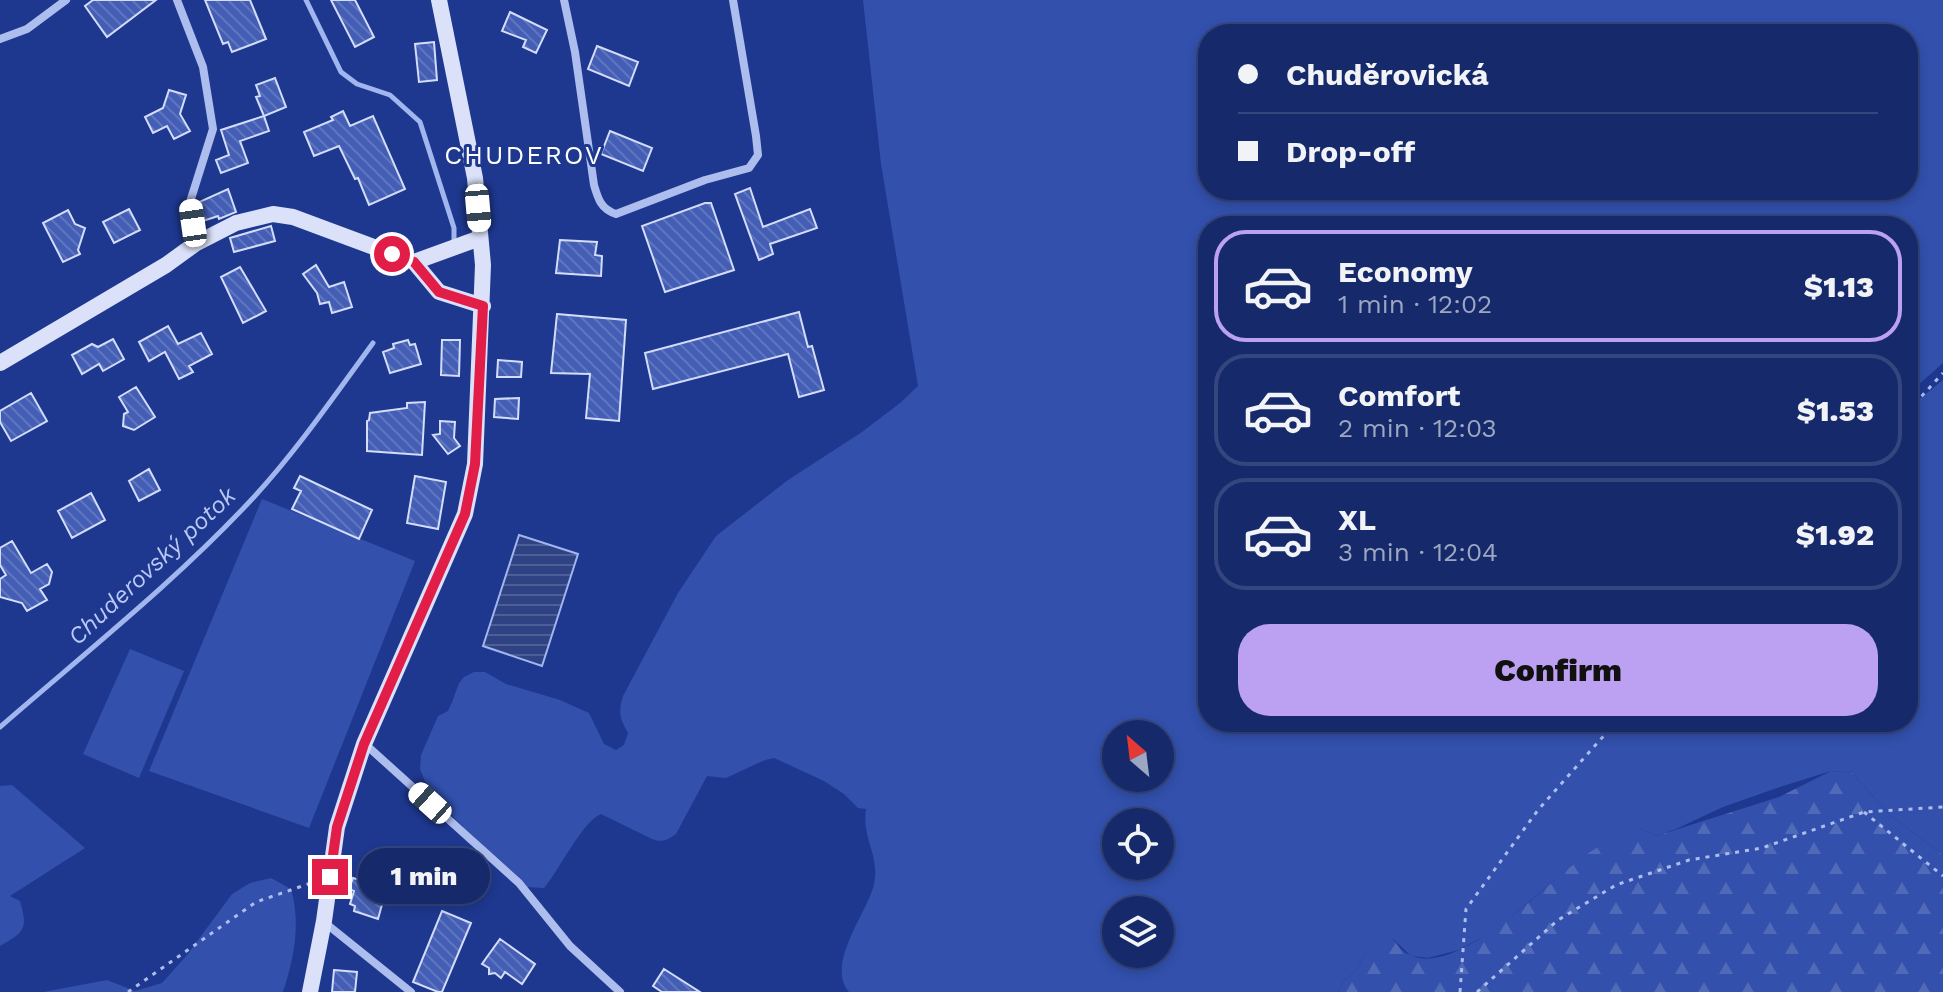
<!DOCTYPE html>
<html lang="en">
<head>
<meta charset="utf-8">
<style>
  :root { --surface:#162a6b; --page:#233673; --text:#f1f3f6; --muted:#9ea7c1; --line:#35467e; --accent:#bca0f2 }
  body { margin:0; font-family:"Work Sans",sans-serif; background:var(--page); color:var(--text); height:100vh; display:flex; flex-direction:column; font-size:30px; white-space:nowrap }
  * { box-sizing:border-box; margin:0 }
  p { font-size:26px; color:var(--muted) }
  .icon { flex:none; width:44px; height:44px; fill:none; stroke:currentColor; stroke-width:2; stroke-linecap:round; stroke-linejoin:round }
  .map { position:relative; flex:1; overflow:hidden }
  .side { position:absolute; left:1198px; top:216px; width:720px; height:516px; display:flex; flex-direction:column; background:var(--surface); border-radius:32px; box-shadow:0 4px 12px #0003,0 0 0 2px var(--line) }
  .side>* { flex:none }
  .guide { position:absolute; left:1198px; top:24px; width:720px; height:176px; border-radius:32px; box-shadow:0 4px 12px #0003,0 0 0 2px var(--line); display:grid; align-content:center; height:176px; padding:0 40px; background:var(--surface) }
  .needle { width:52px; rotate:332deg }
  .tools { position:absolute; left:1102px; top:720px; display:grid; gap:16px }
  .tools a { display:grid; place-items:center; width:72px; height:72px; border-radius:50%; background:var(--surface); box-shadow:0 4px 12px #0003,0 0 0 2px var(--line); font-size:40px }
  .end { position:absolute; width:36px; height:36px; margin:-18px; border:10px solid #e11d48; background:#fff; box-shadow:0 0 0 4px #fff }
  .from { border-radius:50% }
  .bubble { position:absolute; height:56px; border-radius:28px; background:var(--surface); box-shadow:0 4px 12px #0003,0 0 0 2px var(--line); font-size:26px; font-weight:800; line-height:56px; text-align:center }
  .car { position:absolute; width:24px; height:48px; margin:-24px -12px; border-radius:10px; box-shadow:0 0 6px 2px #0007; background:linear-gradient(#fff 24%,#345 0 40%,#fff 0 76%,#345 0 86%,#fff 0) }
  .guide b { display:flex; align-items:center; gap:28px; height:76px; font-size:30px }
  .guide b+b { border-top:2px solid var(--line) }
  .guide i { width:20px; height:20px; background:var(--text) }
  ul { padding:14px 0 0; list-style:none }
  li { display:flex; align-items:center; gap:24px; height:112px; margin:0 16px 12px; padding:0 24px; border:4px solid var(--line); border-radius:32px }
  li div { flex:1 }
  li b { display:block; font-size:30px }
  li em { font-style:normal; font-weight:800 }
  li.current { border-color:var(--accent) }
  li>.icon { width:72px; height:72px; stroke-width:1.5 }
  .primary-button { display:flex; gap:16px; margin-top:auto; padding:16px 40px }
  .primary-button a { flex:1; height:92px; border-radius:32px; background:var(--accent); color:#111; font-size:32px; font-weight:800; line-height:92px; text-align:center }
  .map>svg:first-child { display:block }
  .grass { fill:#3250ac; fill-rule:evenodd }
  .forest { fill:url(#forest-firs) }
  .water { fill:url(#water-rules); stroke:#a1b5ee; stroke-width:2 }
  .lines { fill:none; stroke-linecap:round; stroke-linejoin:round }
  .stream { stroke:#a1b5ee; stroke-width:5 }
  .building { fill:url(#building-back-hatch); stroke:#d3dcf9; stroke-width:2 }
  .path { stroke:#adbded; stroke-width:3; stroke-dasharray:4 6; stroke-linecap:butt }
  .street { stroke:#adbded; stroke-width:8 }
  .secondary { stroke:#dae1f9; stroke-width:16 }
  .route { stroke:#e11d48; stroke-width:10 }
  .labels { text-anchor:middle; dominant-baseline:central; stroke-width:6; stroke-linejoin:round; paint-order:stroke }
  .water-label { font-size:24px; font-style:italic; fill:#b9c8f4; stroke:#1e388f }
  .quarter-label { font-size:26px; letter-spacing:2px; fill:#fff; stroke:#1e388f }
</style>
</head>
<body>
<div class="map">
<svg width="1943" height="992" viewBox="0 0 1943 992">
  <defs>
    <pattern id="forest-firs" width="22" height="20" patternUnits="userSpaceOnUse" patternTransform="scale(2)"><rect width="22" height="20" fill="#3250ac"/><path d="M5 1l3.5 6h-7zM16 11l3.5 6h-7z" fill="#516ab8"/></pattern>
    <pattern id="water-rules" width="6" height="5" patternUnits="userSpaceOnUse" patternTransform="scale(2)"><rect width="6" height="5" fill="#2f4283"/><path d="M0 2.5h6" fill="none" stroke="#4e5e96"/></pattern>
    <pattern id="building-back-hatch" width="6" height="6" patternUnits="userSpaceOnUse" patternTransform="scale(2)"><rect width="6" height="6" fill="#435eb4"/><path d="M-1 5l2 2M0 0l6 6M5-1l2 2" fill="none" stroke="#5f76bf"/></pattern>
  </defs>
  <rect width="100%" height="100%" fill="#1e388f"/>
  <path class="grass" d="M863,0H1943V363L1917,386L1913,404L1943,380V855L1891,816L1852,773L1831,771L1783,786L1723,807L1676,829L1656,836L1640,828L1555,880L1495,930L1459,950L1428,958L1411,956L1392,938L1365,953L1357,969L1343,982L1338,992H849C826,965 864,917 873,888C882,857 861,839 866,809L858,808L844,794L824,781L774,758L765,760L726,778L707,776L676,834C667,840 663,843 652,839L601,814C582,822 560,869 544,888L526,887L448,812L426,784L420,769L421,755L438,716L448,711L452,702L459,683L464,677L474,672H485L506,684L560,700L589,713L604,744L616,750L624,745L628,733C620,719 618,712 623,696L678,593L716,536L788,480L862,432L900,403L918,386L881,164ZM1208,34H1908V190H1208ZM1208,226H1908V722H1208ZM1116,734H1160V778H1116ZM1116,822H1160V866H1116ZM1116,910H1160V954H1116Z
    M262,499L415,561L309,828L149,771Z
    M130,649L184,671L139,778L83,754Z
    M12,785L85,848L10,896L20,901C28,929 25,932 0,946V786Z
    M271,878L291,889C301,924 294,958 283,992H43L107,980L135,991L162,983L187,955L232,894L250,883Z"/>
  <path class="forest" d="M1831,771L1852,773L1891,816L1943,855V992H1338L1343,982L1357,969L1365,953L1374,944L1392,938C1397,944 1402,952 1410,955C1459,979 1552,877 1590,852C1605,842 1624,836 1640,828L1656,836L1779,797Z"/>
  <path class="water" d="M519,535L578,554L542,666L483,646Z"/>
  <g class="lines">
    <path class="stream" d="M306,0L341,72L357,84L390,95L420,122L454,228V241
      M0,727C86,652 176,581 254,497C298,449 335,395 373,343"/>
  </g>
  <path class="building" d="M93,0H156L107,37L85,6Z
    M205,0H250L266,39L232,52L228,42L223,44Z
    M331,0H355L374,37L355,47Z
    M510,12L547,30L536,53L523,47L526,40L502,31Z
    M434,42L437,80L419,82L415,44Z
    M597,46L638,62L629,86L588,69Z
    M275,78L286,107L264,116L269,131L240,141L248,163L221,173L216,160L229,155L221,130L264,116L256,97L260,96L256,85Z
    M169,90L186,95L180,114L190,131L174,139L167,126L153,133L145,117L163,108Z
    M343,111L350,126L373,116L405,189L369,205L358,178L355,179L339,146L314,156L304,132L333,120L331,117Z
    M610,131L652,148L643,171L601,154Z
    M750,188L763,227L810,209L817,228L770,244L773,254L759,260L735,194Z
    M228,189L236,212L219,219L218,216L200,222L197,203Z
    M705,203H711L734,270L665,292L642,226Z
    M129,209L140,230L114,243L103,222Z
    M68,210L75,224L85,228L78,250L80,254L63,262L43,223Z
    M271,226L275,241L234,252L230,238Z
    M560,240L597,242L595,255L602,256L601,276L556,273Z
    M316,265L329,287L344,282L352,307L332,313L329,302L320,304L317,293L303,274Z
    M240,267L266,311L243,323L221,277Z
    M799,312L808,347L812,346L824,390L799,397L788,354L653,389L645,353Z
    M557,314L626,320L619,421L586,418L590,374L551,373Z
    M168,326L178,344L201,333L212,354L189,366L193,372L179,379L165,352L149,361L139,342Z
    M113,339L124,359L103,371L99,364L82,374L72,355L92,344L98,347Z
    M408,340L410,345L415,344L421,364L390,373L383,352L394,348L393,344Z
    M442,340H460L459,376L441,375Z
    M498,360L522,362L521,377H497Z
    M136,387L155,417L134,430L123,426L124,414L128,412L119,397Z
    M31,393L47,421L11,441L0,422V411Z
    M519,398L518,419L494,417L495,399Z
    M425,402L422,455L367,451V421L369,420L370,413L407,408V403Z
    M440,421L455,422L454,438L460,446L448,454L433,435L440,434Z
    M149,469L160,490L139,501L129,481Z
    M300,476L372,510L359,539L292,509L301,491L294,488Z
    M415,476L446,482L438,529L407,523Z
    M91,493L105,520L72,538L58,511Z
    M12,541L31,573L47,564L52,572L49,584L40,589L47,600L27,611L22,603L0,597V579L6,575L0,565V548Z
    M353,878L391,889L387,902L383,901L378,919L354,911L355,906L350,904L354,891L349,889Z
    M442,911L471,923L442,992H438L413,982Z
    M500,939L535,964L522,984L505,972L501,978L495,973L489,974V968L482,964Z
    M664,969L700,992H662L653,986Z
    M334,970L357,972L355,992H332Z"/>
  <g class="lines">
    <path class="path" d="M1908,411L1943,373
      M1864,812L1943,876
      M128,992L256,902L311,883
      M1460,992L1466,909L1538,810L1616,722
      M1477,992L1558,920L1616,885L1689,860L1762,848L1864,812L1943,807"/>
    <path class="street" d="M177,0L203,67L213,129L190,202L195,243
      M564,0L575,52L594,185C598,199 601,209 616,214L705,180L749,168L758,155L756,136L733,0
      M0,39L27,29L66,0
      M365,744L519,883L570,946L620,992
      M324,922L411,992"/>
    <path class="secondary" d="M414,262L439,292L483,306
      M0,363L166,265L195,244L236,223L273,214L293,217L414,262L480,238
      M310,992L324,921L337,827L364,744L465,514L475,464L483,265L475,178L439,0"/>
  </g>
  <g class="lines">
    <path class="route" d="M330,877L337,827L364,744L465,514L475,464L483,306L439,292L414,262L392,254"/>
  </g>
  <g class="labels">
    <g class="water-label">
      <text transform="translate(152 566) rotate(-43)">Chuderovský potok</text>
    </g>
    <g class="quarter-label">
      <text x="524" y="155">CHUDEROV</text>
    </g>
  </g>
</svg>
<div class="tools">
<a><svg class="needle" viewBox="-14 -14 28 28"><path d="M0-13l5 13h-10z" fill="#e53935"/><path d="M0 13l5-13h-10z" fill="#9ea7c1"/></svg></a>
<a><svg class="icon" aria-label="locate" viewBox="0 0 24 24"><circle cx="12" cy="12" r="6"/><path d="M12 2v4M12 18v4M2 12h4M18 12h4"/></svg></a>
<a><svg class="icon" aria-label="layers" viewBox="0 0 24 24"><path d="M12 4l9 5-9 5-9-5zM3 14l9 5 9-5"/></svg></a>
</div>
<i class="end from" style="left:392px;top:254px"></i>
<i class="end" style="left:330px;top:877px"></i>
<div class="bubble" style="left:358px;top:848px;width:132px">1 min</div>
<i class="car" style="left:478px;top:208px;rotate:175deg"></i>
<i class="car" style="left:193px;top:223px;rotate:352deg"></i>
<i class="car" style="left:430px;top:803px;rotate:312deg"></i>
<div class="guide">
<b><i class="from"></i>Chuděrovická</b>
<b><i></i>Drop-off</b>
</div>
<section class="side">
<ul>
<li class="current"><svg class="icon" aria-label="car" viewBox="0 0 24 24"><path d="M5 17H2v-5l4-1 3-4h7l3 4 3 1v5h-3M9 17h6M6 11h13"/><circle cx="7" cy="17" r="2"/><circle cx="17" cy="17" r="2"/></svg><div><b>Economy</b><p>1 min · 12:02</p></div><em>$1.13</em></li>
<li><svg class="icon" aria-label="car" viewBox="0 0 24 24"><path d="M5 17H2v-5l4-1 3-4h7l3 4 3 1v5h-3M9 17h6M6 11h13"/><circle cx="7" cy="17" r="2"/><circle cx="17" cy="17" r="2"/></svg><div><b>Comfort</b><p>2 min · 12:03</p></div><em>$1.53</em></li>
<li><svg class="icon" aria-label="car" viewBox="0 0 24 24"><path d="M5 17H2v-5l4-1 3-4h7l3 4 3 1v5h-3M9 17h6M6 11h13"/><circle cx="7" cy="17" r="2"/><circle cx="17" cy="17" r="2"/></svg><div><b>XL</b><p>3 min · 12:04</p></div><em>$1.92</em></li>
</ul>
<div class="primary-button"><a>Confirm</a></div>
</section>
</div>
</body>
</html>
